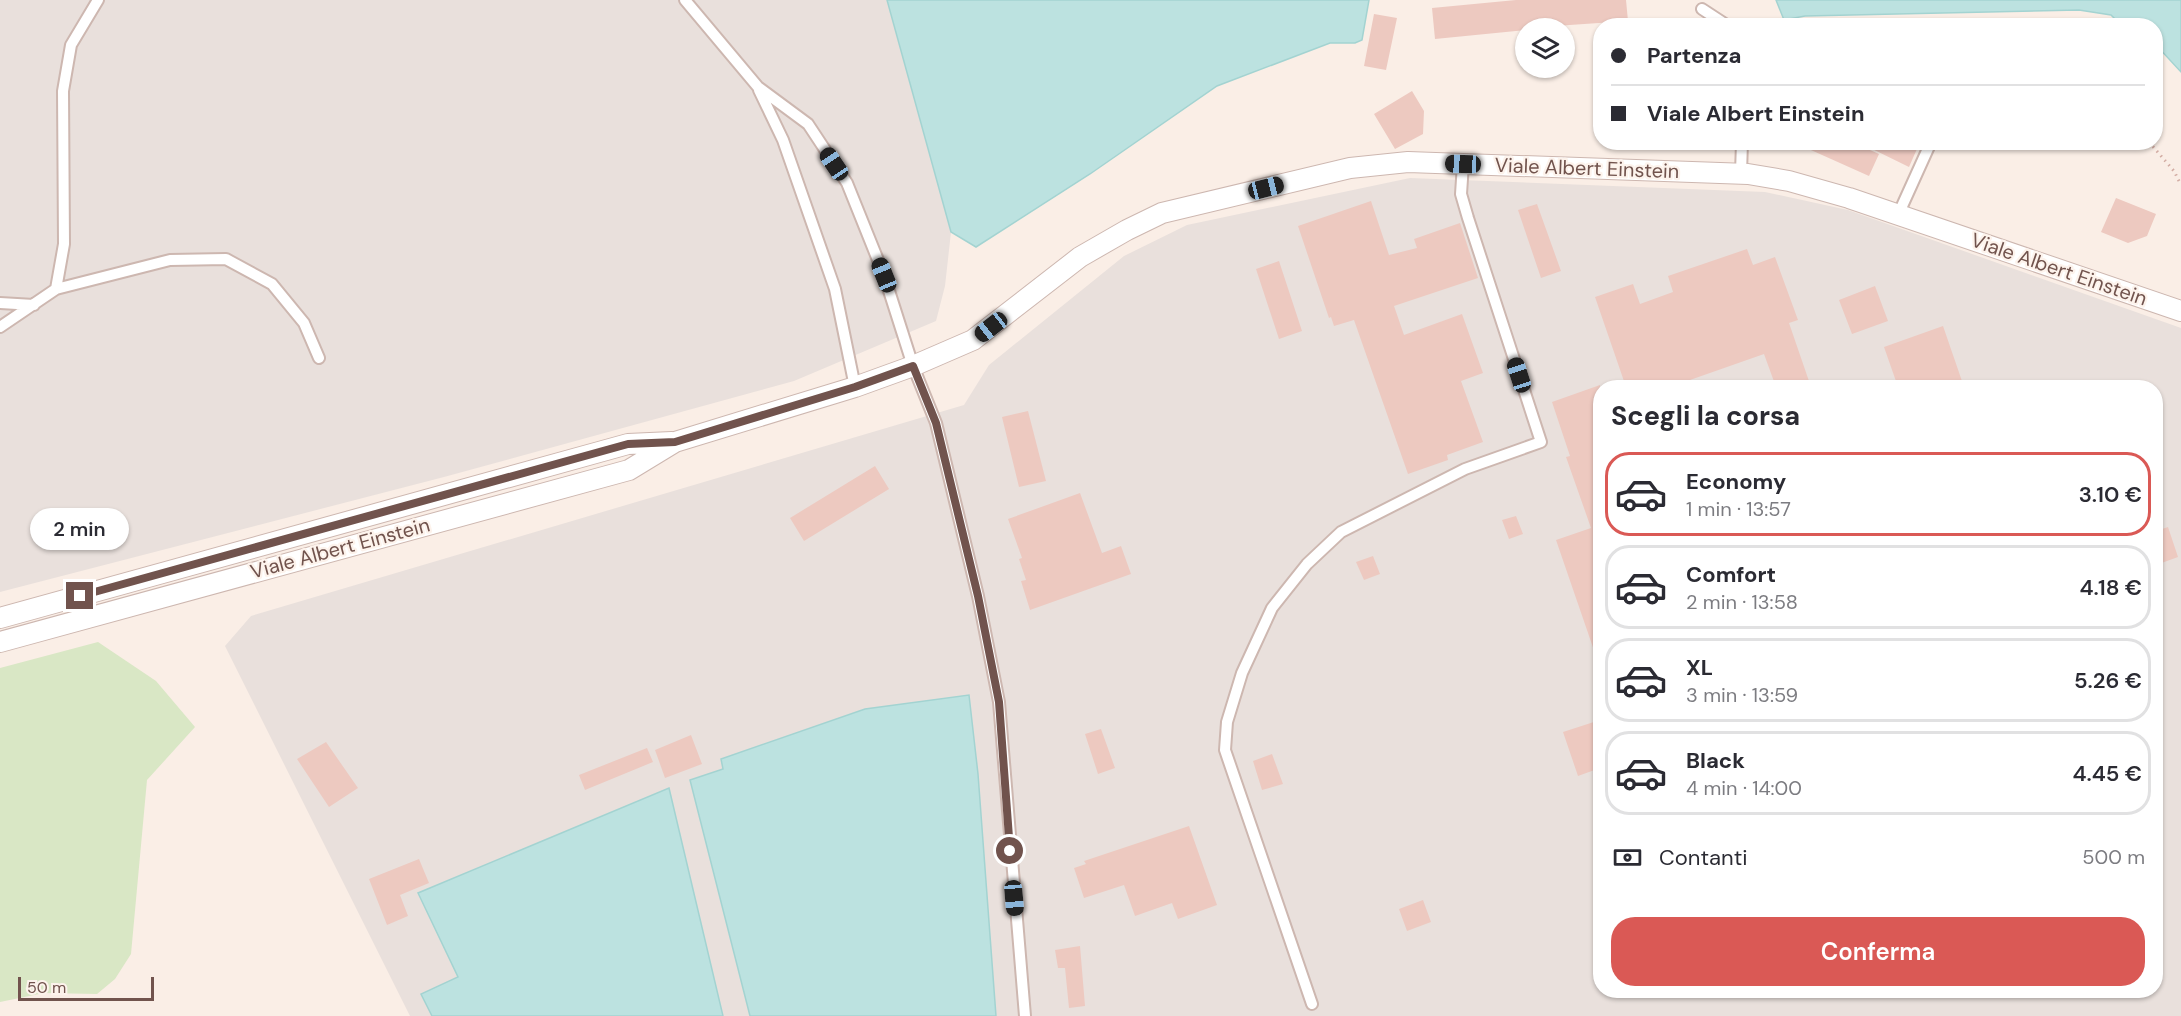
<!DOCTYPE html>
<html lang="it">
<head>
<meta charset="utf-8">
<style>
  :root { --surface:#fff; --page:#f2f2f3; --text:#2b2b33; --muted:#7c7c81; --line:#e1e1e2; --accent:#da5955 }
  body { margin:0; font-family:"DM Sans",sans-serif; background:var(--page); color:var(--text); height:100vh; display:flex; flex-direction:column; font-size:22px; white-space:nowrap }
  * { box-sizing:border-box; margin:0 }
  p { font-size:20px; color:var(--muted) }
  .icon { flex:none; width:33px; height:33px; fill:none; stroke:currentColor; stroke-width:2; stroke-linecap:round; stroke-linejoin:round }
  .map { position:relative; flex:1; overflow:hidden }
  .side { position:absolute; left:1593px; top:380px; width:570px; height:618px; display:flex; flex-direction:column; background:var(--surface); border-radius:24px; box-shadow:0 2px 4px #0004 }
  .side>* { flex:none }
  .hud { position:absolute; left:1593px; top:18px; width:570px; height:132px; border-radius:24px; box-shadow:0 2px 4px #0004; display:grid; align-content:center; height:132px; padding:0 18px; background:var(--surface) }
  .controls { position:absolute; left:1515px; top:18px; display:grid; gap:12px }
  .controls a { display:grid; place-items:center; width:60px; height:60px; border-radius:50%; background:var(--surface); box-shadow:0 2px 4px #0004; font-size:30px }
  .scale { position:absolute; left:18px; bottom:15px; width:136px; box-sizing:border-box; padding-left:6px; border:3px solid #71534d; border-top:0; font-size:16px; line-height:21px; white-space:nowrap; color:#71534d; -webkit-text-stroke:4px #fdf3ec; paint-order:stroke }
  .end { position:absolute; width:27px; height:27px; margin:-14px; border:8px solid #71534d; background:#fff; box-shadow:0 0 0 3px #fff }
  .from { border-radius:50% }
  .bubble { position:absolute; height:42px; border-radius:21px; background:var(--surface); box-shadow:0 2px 4px #0004; font-size:20px; font-weight:600; line-height:42px; text-align:center }
  .car { position:absolute; width:18px; height:36px; margin:-18px -9px; border-radius:8px; box-shadow:0 0 4px 2px #0007; background:linear-gradient(#222 24%,#8ab4d8 0 40%,#222 0 76%,#8ab4d8 0 86%,#222 0) }
  .hud b { display:flex; align-items:center; gap:21px; height:57px; font-size:22px }
  .hud b+b { border-top:2px solid var(--line) }
  .hud i { width:15px; height:15px; background:var(--text) }
  ul { padding:0; list-style:none }
  li { display:flex; align-items:center; gap:18px; height:84px; margin:0 12px 9px; padding:0 6px; border:3px solid var(--line); border-radius:24px }
  li div { flex:1 }
  li b { display:block; font-size:22px }
  li em { font-style:normal; font-weight:600 }
  li.selected { border-color:var(--accent) }
  li>.icon { width:54px; height:54px; stroke-width:1.5 }
  h2 { padding:0 18px; font-size:27px; line-height:72px }
  .pay { display:flex; align-items:center; gap:15px; height:66px; padding:0 18px; font-size:22px }
  .pay p { margin-inline-start:auto }
  .primary-button { display:flex; gap:12px; margin-top:auto; padding:12px 18px }
  .primary-button a { flex:1; height:69px; border-radius:24px; background:var(--accent); color:#fff; font-size:24px; font-weight:600; line-height:69px; text-align:center }
  .map>svg:first-child { display:block }
  .industrial { fill:#e9e0dc; fill-rule:evenodd }
  .green { fill:#d9e7c5 }
  .water { fill:#bce2e0; stroke:#a3d3d1; stroke-width:1.5 }
  .building { fill:#edc9c0 }
  .lines { fill:none; stroke-linecap:round; stroke-linejoin:round }
  .lane-casing { stroke:#cdb7b0; stroke-width:14 }
  .street-casing { stroke:#cdb7b0; stroke-width:22 }
  .path { stroke:#d2aca3; stroke-width:3; stroke-dasharray:1.5 4.5; stroke-linecap:butt }
  .lane { stroke:#fff; stroke-width:10 }
  .street { stroke:#fff; stroke-width:20 }
  .route { stroke:#71534d; stroke-width:8 }
  .labels { text-anchor:middle; dominant-baseline:central; stroke-width:4.5; stroke-linejoin:round; paint-order:stroke }
  .street-label { font-size:20px; fill:#71534d; stroke:#fdf3ec }
</style>
</head>
<body>
<div class="map">
<svg width="2181" height="1016" viewBox="0 0 2181 1016">
  <rect width="100%" height="100%" fill="#faeee6"/>
  <path class="industrial" d="M0,0H887L951,232L945,286L936,321L794,381L444,477L0,592Z
    M1410,178L1765,192L1848,210L2181,328V1016H410L225,646L251,616L964,405L989,365L1124,256L1187,225ZM1600,387H2156V990H1600Z"/>
  <path class="green" d="M98,642L156,681L195,727L147,780L131,954L115,979L97,994L44,993L0,1002V668Z"/>
  <path class="water" d="M887,0H1369L1362,40L1355,43H1330L1217,86L1090,174L976,247L951,232Z
    M1776,0H2181V72L2156,45V26L2121,25L2111,15L2079,10L1805,16L1784,20Z
    M969,695L978,774L996,1016H750L690,780L723,769L721,759L865,709Z
    M669,788L723,1016H432L421,994L458,977L418,893Z"/>
  <path class="building" d="M1516,0H1626L1628,21L1526,28V30L1435,39L1432,8Z
    M1374,14L1397,18L1386,70L1364,66Z
    M1412,91L1424,111L1423,134L1395,149L1374,114Z
    M1793,142H1852L1879,154L1869,176Z
    M1858,142H1920L1909,167Z
    M2116,198L2156,214L2147,236L2128,243L2101,232Z
    M1371,201L1389,255L1417,248L1414,239L1460,223L1478,278L1394,306L1404,335L1462,314L1483,373L1461,381L1483,442L1447,455L1448,460L1408,474L1354,320L1334,326L1331,317L1329,318L1298,226Z
    M1537,204L1561,271L1541,278L1518,210Z
    M1747,249L1753,265L1775,257L1798,320L1789,323L1811,387H1776L1764,354L1670,387H1626L1595,297L1633,284L1640,304L1673,292L1668,276Z
    M1279,261L1302,331L1279,339L1256,269Z
    M1875,286L1888,321L1852,334L1839,300Z
    M1943,326L1963,384L1954,387H1898L1884,347Z
    M1600,385V662H1598L1556,540L1591,528L1566,457L1570,456L1552,402Z
    M1028,411L1046,481L1019,487L1002,417Z
    M875,466L889,489L804,541L790,518Z
    M1080,493L1102,553L1121,546L1131,574L1030,610L1021,581L1026,580L1019,559L1022,558L1008,519Z
    M1516,516L1523,534L1509,539L1502,520Z
    M2168,527L2178,557L2156,565V531Z
    M1373,556L1380,574L1364,580L1356,562Z
    M1600,720V768L1578,776L1563,732Z
    M1101,729L1115,768L1098,774L1085,734Z
    M691,735L702,764L665,778L655,750Z
    M326,742L358,788L329,807L297,759Z
    M647,748L653,762L585,790L579,775Z
    M1272,754L1283,784L1262,790L1253,761Z
    M1189,826L1217,905L1178,919L1172,903L1135,916L1124,885L1084,898L1074,868L1086,864L1084,861Z
    M419,859L429,883L400,895L408,916L387,925L369,879Z
    M1423,900L1431,922L1407,931L1399,909Z
    M1080,946L1085,1006L1069,1008L1065,968H1058L1055,950Z"/>
  <g class="lines">
    <g class="lane-casing">
      <path id="lane" d="M685,0L758,87L808,124L847,183L884,275L913,366L936,423L978,596L999,702L1025,1016
        M1702,9L1728,26
        M759,90L783,140L835,289L855,387
        M1741,173L1742,142
        M1898,215L1931,142
        M56,289L64,244L63,91L71,45L98,0
        M0,303L34,305
        M0,327L56,289L170,260L226,259L272,284L304,323L319,358
        M1312,1004L1225,750L1227,722L1242,673L1272,608L1307,564L1341,532L1465,469L1541,442L1468,218L1461,194L1463,164"/>
    </g>
    <g class="street-casing">
      <path id="street" d="M0,618L628,444L672,442
        M0,642L629,470L675,442L855,387L913,366L973,340L1080,257L1127,230L1162,213L1350,168L1408,162L1748,174L1789,181L1849,198L2181,311"/>
    </g>
    <path class="path" d="M2149,142L2174,171L2181,185"/>
    <use href="#lane" class="lane"/>
    <use href="#street" class="street"/>
  </g>
  <g class="lines">
    <path class="route" d="M80,596L628,444L675,442L855,387L913,366L936,423L978,596L999,702L1010,851"/>
  </g>
  <g class="labels">
    <g class="street-label">
      <text transform="translate(1587 168) rotate(2)">Viale Albert Einstein</text>
      <text transform="translate(2059 269) rotate(19)">Viale Albert Einstein</text>
      <text transform="translate(340 548) rotate(-15)">Viale Albert Einstein</text>
    </g>
  </g>
</svg>
<div class="controls">
<a><svg class="icon" aria-label="layers" viewBox="0 0 24 24"><path d="M12 4l9 5-9 5-9-5zM3 14l9 5 9-5"/></svg></a>
</div>
<div class="scale">50 m</div>
<i class="end from" style="left:1010px;top:851px"></i>
<i class="end" style="left:80px;top:596px"></i>
<div class="bubble" style="left:30px;top:508px;width:99px">2 min</div>
<i class="car" style="left:834px;top:164px;rotate:326deg"></i>
<i class="car" style="left:1463px;top:164px;rotate:272deg"></i>
<i class="car" style="left:1266px;top:188px;rotate:76deg"></i>
<i class="car" style="left:884px;top:275px;rotate:338deg"></i>
<i class="car" style="left:991px;top:327px;rotate:232deg"></i>
<i class="car" style="left:1519px;top:375px;rotate:342deg"></i>
<i class="car" style="left:1014px;top:898px;rotate:175deg"></i>
<div class="hud">
<b><i class="from"></i>Partenza</b>
<b><i></i>Viale Albert Einstein</b>
</div>
<section class="side">
<h2>Scegli la corsa</h2>
<ul>
<li class="selected"><svg class="icon" aria-label="car" viewBox="0 0 24 24"><path d="M5 17H2v-5l4-1 3-4h7l3 4 3 1v5h-3M9 17h6M6 11h13"/><circle cx="7" cy="17" r="2"/><circle cx="17" cy="17" r="2"/></svg><div><b>Economy</b><p>1 min · 13:57</p></div><em>3.10 €</em></li>
<li><svg class="icon" aria-label="car" viewBox="0 0 24 24"><path d="M5 17H2v-5l4-1 3-4h7l3 4 3 1v5h-3M9 17h6M6 11h13"/><circle cx="7" cy="17" r="2"/><circle cx="17" cy="17" r="2"/></svg><div><b>Comfort</b><p>2 min · 13:58</p></div><em>4.18 €</em></li>
<li><svg class="icon" aria-label="car" viewBox="0 0 24 24"><path d="M5 17H2v-5l4-1 3-4h7l3 4 3 1v5h-3M9 17h6M6 11h13"/><circle cx="7" cy="17" r="2"/><circle cx="17" cy="17" r="2"/></svg><div><b>XL</b><p>3 min · 13:59</p></div><em>5.26 €</em></li>
<li><svg class="icon" aria-label="car" viewBox="0 0 24 24"><path d="M5 17H2v-5l4-1 3-4h7l3 4 3 1v5h-3M9 17h6M6 11h13"/><circle cx="7" cy="17" r="2"/><circle cx="17" cy="17" r="2"/></svg><div><b>Black</b><p>4 min · 14:00</p></div><em>4.45 €</em></li>
</ul>
<div class="pay"><svg class="icon" aria-label="cash" viewBox="0 0 24 24"><path d="M3 7h18v10H3z"/><circle cx="12" cy="12" r="2"/></svg>Contanti<p>500 m</p></div>
<div class="primary-button"><a>Conferma</a></div>
</section>
</div>
</body>
</html>
